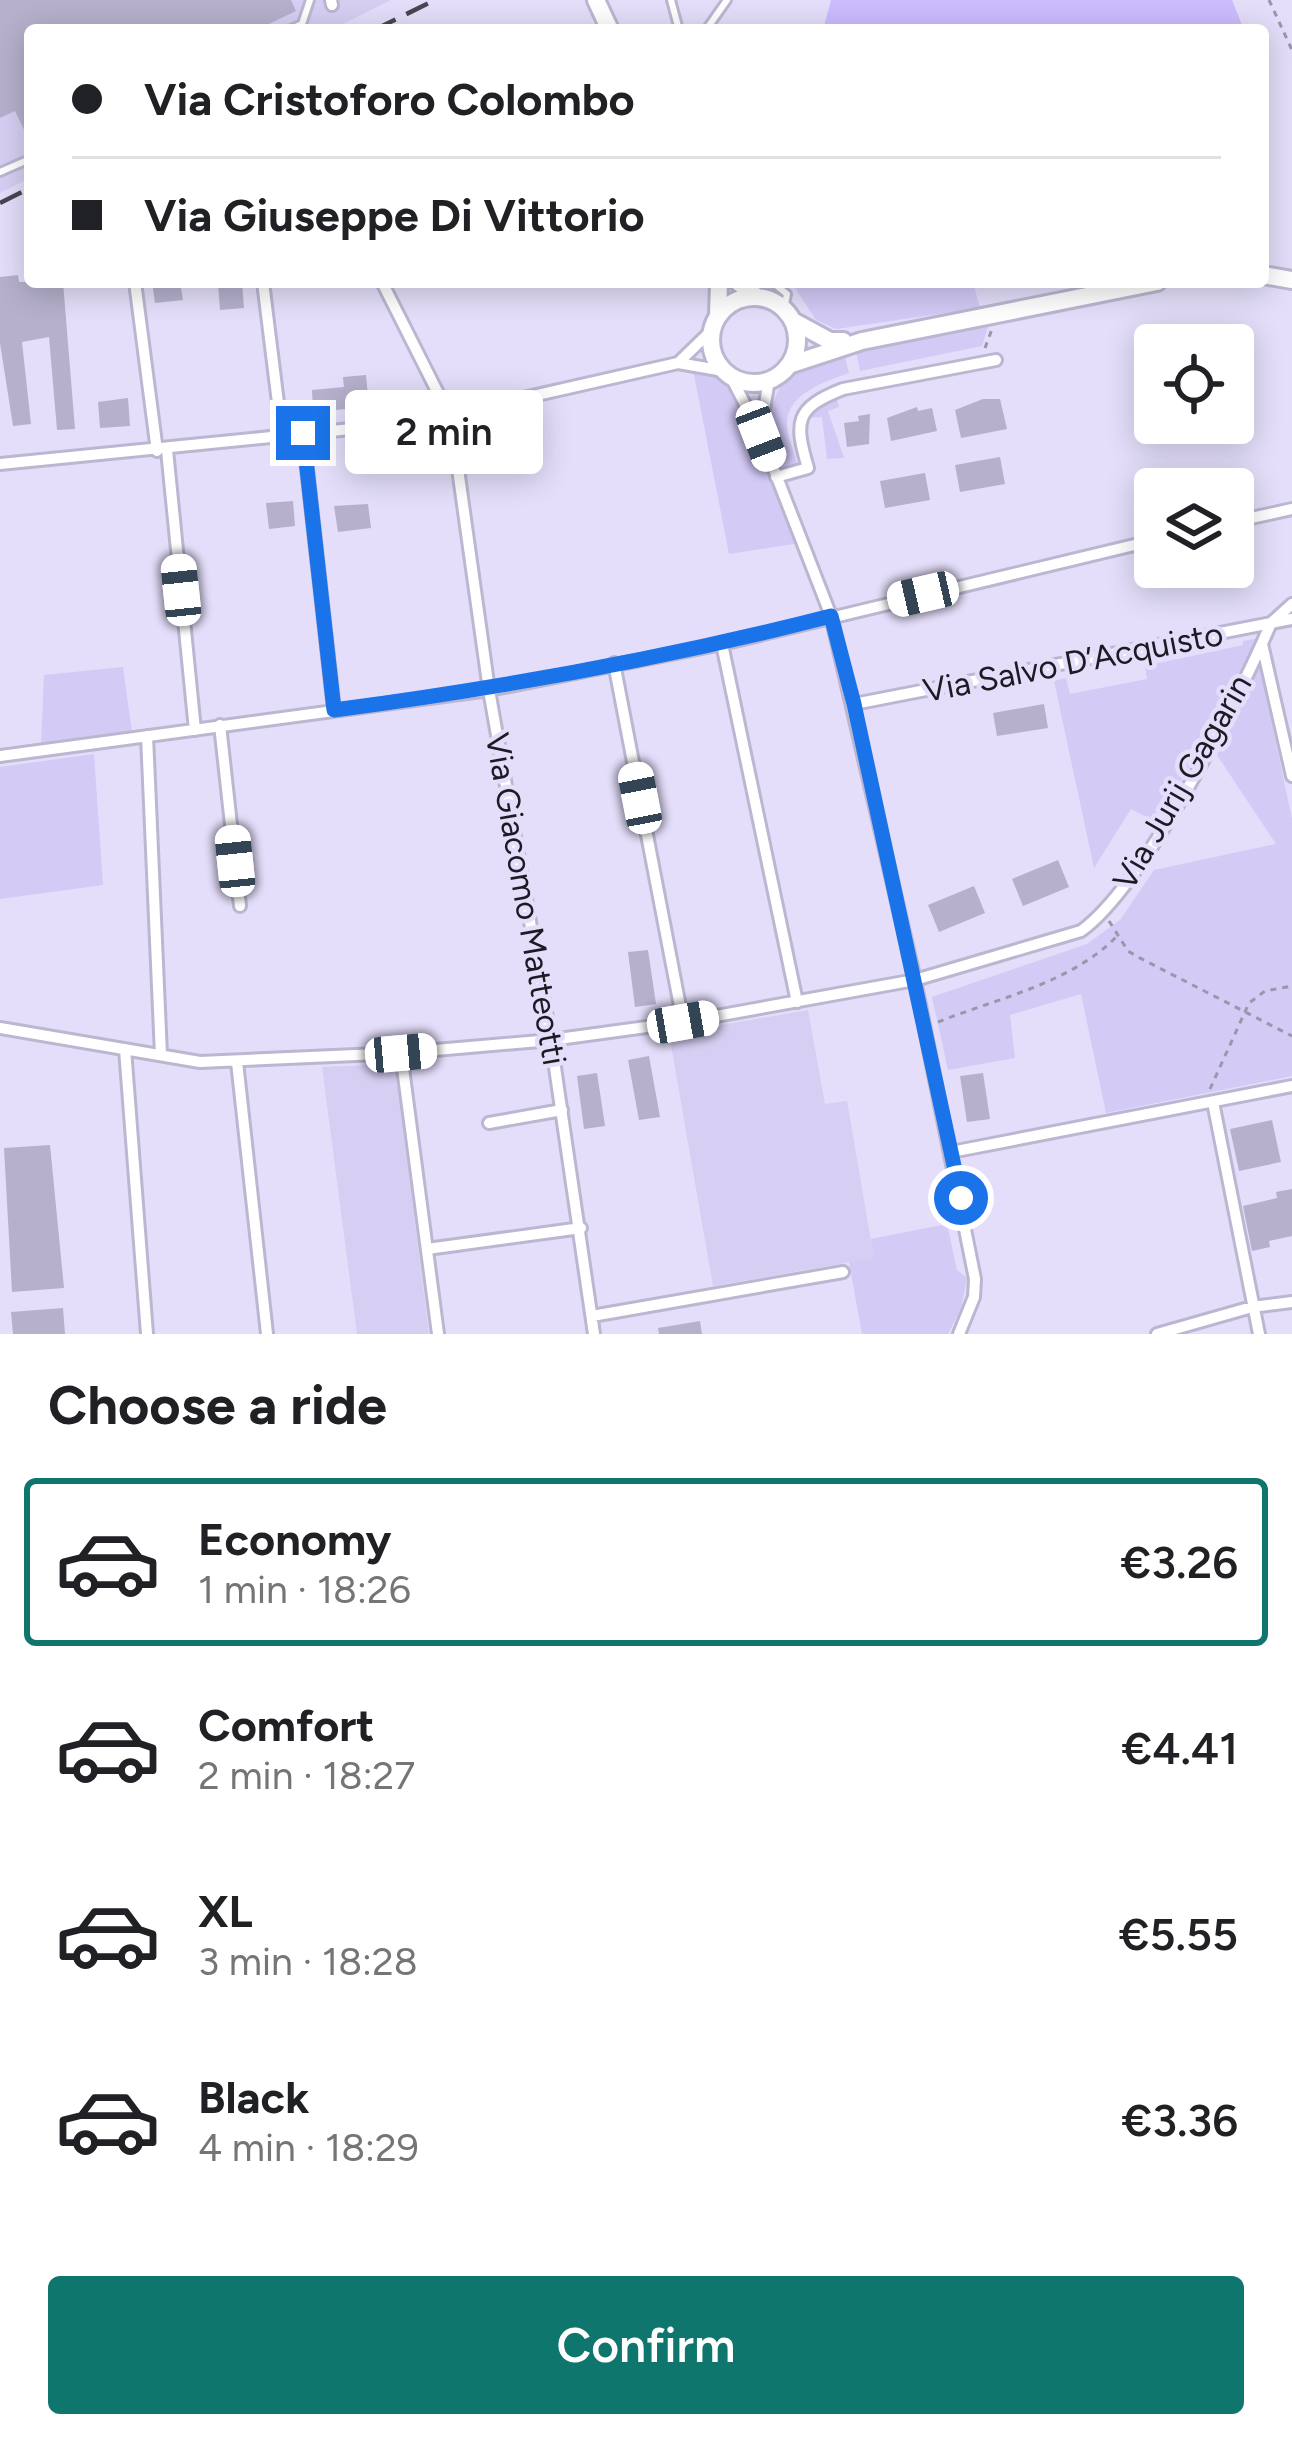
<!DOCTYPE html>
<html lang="en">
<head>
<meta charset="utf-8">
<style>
  :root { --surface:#fff; --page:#f2f2f2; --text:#202124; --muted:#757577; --line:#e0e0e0; --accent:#0f766e }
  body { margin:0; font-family:Figtree,sans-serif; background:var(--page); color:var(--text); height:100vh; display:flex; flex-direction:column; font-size:45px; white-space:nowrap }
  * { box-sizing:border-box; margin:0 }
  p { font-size:39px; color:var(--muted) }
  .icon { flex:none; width:66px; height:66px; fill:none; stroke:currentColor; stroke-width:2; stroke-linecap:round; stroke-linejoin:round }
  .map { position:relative; height:1334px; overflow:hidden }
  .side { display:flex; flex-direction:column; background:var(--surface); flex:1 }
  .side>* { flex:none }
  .guide { position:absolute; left:24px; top:24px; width:1245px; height:264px; border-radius:12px; box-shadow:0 6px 30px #0003; display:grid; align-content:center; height:264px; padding:0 48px; background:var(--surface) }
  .fabs { position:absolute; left:1134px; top:324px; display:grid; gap:24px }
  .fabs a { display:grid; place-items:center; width:120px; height:120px; border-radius:12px; background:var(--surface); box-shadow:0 6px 30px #0003; font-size:60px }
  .end { position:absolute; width:54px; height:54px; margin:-27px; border:15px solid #1a73e8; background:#fff; box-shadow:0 0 0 6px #fff }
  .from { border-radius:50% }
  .bubble { position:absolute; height:84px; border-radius:12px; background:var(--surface); box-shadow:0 6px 30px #0003; font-size:39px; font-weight:600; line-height:84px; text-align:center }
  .car { position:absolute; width:36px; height:72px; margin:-36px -18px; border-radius:15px; box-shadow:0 0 9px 3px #0007; background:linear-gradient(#fff 24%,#345 0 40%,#fff 0 76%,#345 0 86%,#fff 0) }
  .guide b { display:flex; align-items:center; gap:42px; height:114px; font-size:45px }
  .guide b+b { border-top:3px solid var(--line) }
  .guide i { width:30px; height:30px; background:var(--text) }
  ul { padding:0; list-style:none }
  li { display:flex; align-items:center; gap:36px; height:168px; margin:0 24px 18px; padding:0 24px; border:6px solid transparent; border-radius:12px }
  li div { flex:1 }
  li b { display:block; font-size:45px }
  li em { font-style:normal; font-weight:600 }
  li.selected { border-color:var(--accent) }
  li>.icon { width:108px; height:108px; stroke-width:1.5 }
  h2 { padding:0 48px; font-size:54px; line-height:144px }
  .cta { display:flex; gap:24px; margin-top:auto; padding:24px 48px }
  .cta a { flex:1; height:138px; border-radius:12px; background:var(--accent); color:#fff; font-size:48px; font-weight:600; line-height:138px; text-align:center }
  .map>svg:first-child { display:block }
  .built { fill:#d7cff3 }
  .green { fill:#d3caf6 }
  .water { fill:#ccbcfe }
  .building { fill:#b6b0cc }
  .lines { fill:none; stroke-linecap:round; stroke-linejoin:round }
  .lane-casing { stroke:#bcb6d1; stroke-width:12 }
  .street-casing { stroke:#bcb6d1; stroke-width:16 }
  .secondary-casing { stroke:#bcb6d1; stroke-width:22 }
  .path { stroke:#9b96ab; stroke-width:3; stroke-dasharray:6 6; stroke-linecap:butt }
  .lane { stroke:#fff; stroke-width:6 }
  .street { stroke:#fff; stroke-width:10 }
  .secondary { stroke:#fff; stroke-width:16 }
  .rail { stroke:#494654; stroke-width:4.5; stroke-dasharray:24 12; stroke-linecap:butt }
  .route { stroke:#1a73e8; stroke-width:15 }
  .labels { text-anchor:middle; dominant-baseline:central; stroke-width:9; stroke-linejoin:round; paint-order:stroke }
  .street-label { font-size:33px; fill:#1d1a24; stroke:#e4defa }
</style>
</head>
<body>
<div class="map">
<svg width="1292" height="1334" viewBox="0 0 1292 1334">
  <rect width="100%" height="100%" fill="#e4defa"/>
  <path class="built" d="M0,0H391L331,30H30V178L0,193Z
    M808,1010L825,1104L847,1101L874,1258L713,1286L669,1034Z
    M395,1064L429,1334H357L322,1067Z"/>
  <path class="green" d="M791,282H973L980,308L836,329L816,320Z
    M989,324L982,346L860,371L856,351Z
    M844,353L849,373C827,381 788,393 787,422C786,435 794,451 797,463L782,467C760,397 772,374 844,353Z
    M696,370C707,370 715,369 724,376C753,402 784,503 800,543L729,554L694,375Z
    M836,396L839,407L828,411L844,458L827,459L822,417L809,418L813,409Z
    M1260,638L1158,823L1131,809L1094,868L1054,681L1066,678L1070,694L1147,679L1145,666L1243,645V641Z
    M1259,663L1292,819V1076L1106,1113L1081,994L1010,1015L1015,1058L948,1070L932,997L1087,944L1120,920L1154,870L1276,844L1217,755Z
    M123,667L132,732L41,744L44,675Z
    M94,754L103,885L0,899V767Z
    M947,1224L957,1270L967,1278L961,1309L948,1334H862L849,1262L874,1258L871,1239Z"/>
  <path class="water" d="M831,0H1232L1244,30H823Z"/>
  <path class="building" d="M0,0H291L296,11L256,30H30V142L15,111L0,118Z
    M18,275L19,282H63L75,429L57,430L49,337L22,342L31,424L13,426L0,343V277Z
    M152,282H180L183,300L155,303Z
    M218,282H242L244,308L220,310Z
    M366,375L369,407L313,412L312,390L344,387L343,377Z
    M128,398L130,426L100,428L98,402Z
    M983,399H1000L1007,429L961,438L955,410Z
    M917,407L918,411L932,408L937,431L891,441L887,418Z
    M870,414L869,444L847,447L844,423L859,421L858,416Z
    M1000,457L1005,484L960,492L955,465Z
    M925,473L930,500L885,508L880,481Z
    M293,501L295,526L269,529L266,503Z
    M368,504L371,528L338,532L334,506Z
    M1044,704L1048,728L997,736L993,713Z
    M1058,860L1069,887L1023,906L1012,879Z
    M974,886L985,913L939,932L928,905Z
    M648,950L656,1004L635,1007L628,952Z
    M649,1056L660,1117L639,1120L628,1060Z
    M597,1073L605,1126L584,1129L577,1076Z
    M983,1073L990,1119L967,1122L960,1076Z
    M1272,1120L1281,1162L1239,1171L1230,1129Z
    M50,1145L64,1288L12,1292L4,1148Z
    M1292,1189V1236L1269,1241L1270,1247L1252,1251L1243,1206L1277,1198L1276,1192Z
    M63,1308L65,1334H13L11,1312Z
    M700,1321L702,1334H659L658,1328Z"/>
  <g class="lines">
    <g class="lane-casing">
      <path id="lane" d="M671,0L679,30
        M289,30L302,24L310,0
        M706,30L727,0
        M0,172L30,159
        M772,282L787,294L784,309"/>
    </g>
    <g class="street-casing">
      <path id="street" d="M331,0L332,5
        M135,282L157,451
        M263,282L282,435
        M382,282L451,419L489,690L551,1040L594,1334
        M678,363L712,330
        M730,375L761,436L831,616L915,980L975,1279L974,1297L959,1334
        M761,427L769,380
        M303,433L334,710
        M167,450L195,730
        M0,464L451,419L484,407L678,363L724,371
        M776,477L808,468C794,421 795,408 843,389L996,360
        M1233,522L1292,509
        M722,644L797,1002
        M1262,644L1292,776
        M614,663L683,1022
        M854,704L1292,619
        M220,725L240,906
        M147,736L161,1055
        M0,756L489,690L722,644L1155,540
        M0,1028L200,1062L401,1053L551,1040L683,1022L915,980L1081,931C1144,886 1239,698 1271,623L1292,604
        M125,1049L147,1334
        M401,1053L438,1334
        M237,1062L267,1334
        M1213,1102L1259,1334
        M489,1123L562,1110
        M951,1152L1292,1086
        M427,1249L581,1228
        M592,1316L843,1272
        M1157,1334L1252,1307L1292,1302"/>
    </g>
    <g class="secondary-casing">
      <path id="secondary" d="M596,0L610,30
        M1263,275L1292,280
        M738,282L757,297
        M711 340a43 43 0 1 1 86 0a43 43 0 1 1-86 0Z
        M718,316L719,282
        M793,321L830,341H843
        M789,365L862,341L1157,282"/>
    </g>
    <path class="path" d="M1269,0L1292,50
      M985,348L992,329
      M1109,921L1128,951L1138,957L1292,1036
      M938,1022C998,998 1072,983 1117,936
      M1210,1089L1249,1003L1265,991L1292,986"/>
    <use href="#lane" class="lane"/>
    <use href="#street" class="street"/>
    <use href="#secondary" class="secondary"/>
    <path class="rail" d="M374,30L435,0
      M0,203L30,188"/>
  </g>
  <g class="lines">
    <path class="route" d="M303,433L334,710C501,688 667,658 831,616L854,704L961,1198"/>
  </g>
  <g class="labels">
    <g class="street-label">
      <text transform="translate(1073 662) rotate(-11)">Via Salvo D’Acquisto</text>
      <text transform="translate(1182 782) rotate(-60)">Via Jurij Gagarin</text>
      <text transform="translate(526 899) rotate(80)">Via Giacomo Matteotti</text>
    </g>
  </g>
</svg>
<div class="fabs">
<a><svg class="icon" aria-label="locate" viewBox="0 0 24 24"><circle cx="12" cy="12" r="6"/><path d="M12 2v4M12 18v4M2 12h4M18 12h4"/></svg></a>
<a><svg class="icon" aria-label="layers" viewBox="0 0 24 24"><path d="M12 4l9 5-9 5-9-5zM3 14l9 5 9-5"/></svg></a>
</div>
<i class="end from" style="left:961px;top:1198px"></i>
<i class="end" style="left:303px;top:433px"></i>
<div class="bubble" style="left:345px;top:390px;width:198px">2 min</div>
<i class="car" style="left:761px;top:436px;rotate:159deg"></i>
<i class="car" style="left:181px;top:590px;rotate:354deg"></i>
<i class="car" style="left:923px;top:594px;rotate:257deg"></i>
<i class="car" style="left:640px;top:798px;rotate:349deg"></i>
<i class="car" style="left:235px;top:861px;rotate:354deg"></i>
<i class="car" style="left:683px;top:1022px;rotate:80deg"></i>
<i class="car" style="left:401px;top:1053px;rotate:85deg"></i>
<div class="guide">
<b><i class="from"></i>Via Cristoforo Colombo</b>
<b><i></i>Via Giuseppe Di Vittorio</b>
</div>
</div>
<section class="side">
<h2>Choose a ride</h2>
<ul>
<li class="selected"><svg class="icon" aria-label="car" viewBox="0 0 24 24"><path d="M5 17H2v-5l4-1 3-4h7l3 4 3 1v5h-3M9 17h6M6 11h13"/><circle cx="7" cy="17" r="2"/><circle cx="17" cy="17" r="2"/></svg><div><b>Economy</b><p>1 min · 18:26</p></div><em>€3.26</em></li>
<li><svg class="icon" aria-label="car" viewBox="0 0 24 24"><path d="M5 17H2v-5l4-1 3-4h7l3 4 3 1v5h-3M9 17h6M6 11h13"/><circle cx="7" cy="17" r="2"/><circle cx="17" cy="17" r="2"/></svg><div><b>Comfort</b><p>2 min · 18:27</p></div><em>€4.41</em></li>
<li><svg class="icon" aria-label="car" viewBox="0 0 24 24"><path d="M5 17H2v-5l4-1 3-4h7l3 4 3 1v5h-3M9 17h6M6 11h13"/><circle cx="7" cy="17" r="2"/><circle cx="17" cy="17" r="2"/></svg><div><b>XL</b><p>3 min · 18:28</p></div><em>€5.55</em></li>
<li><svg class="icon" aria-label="car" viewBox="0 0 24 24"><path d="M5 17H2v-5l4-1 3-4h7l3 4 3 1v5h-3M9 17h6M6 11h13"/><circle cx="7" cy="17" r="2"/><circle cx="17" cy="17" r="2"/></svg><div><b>Black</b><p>4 min · 18:29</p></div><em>€3.36</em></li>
</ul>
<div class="cta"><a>Confirm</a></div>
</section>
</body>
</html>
